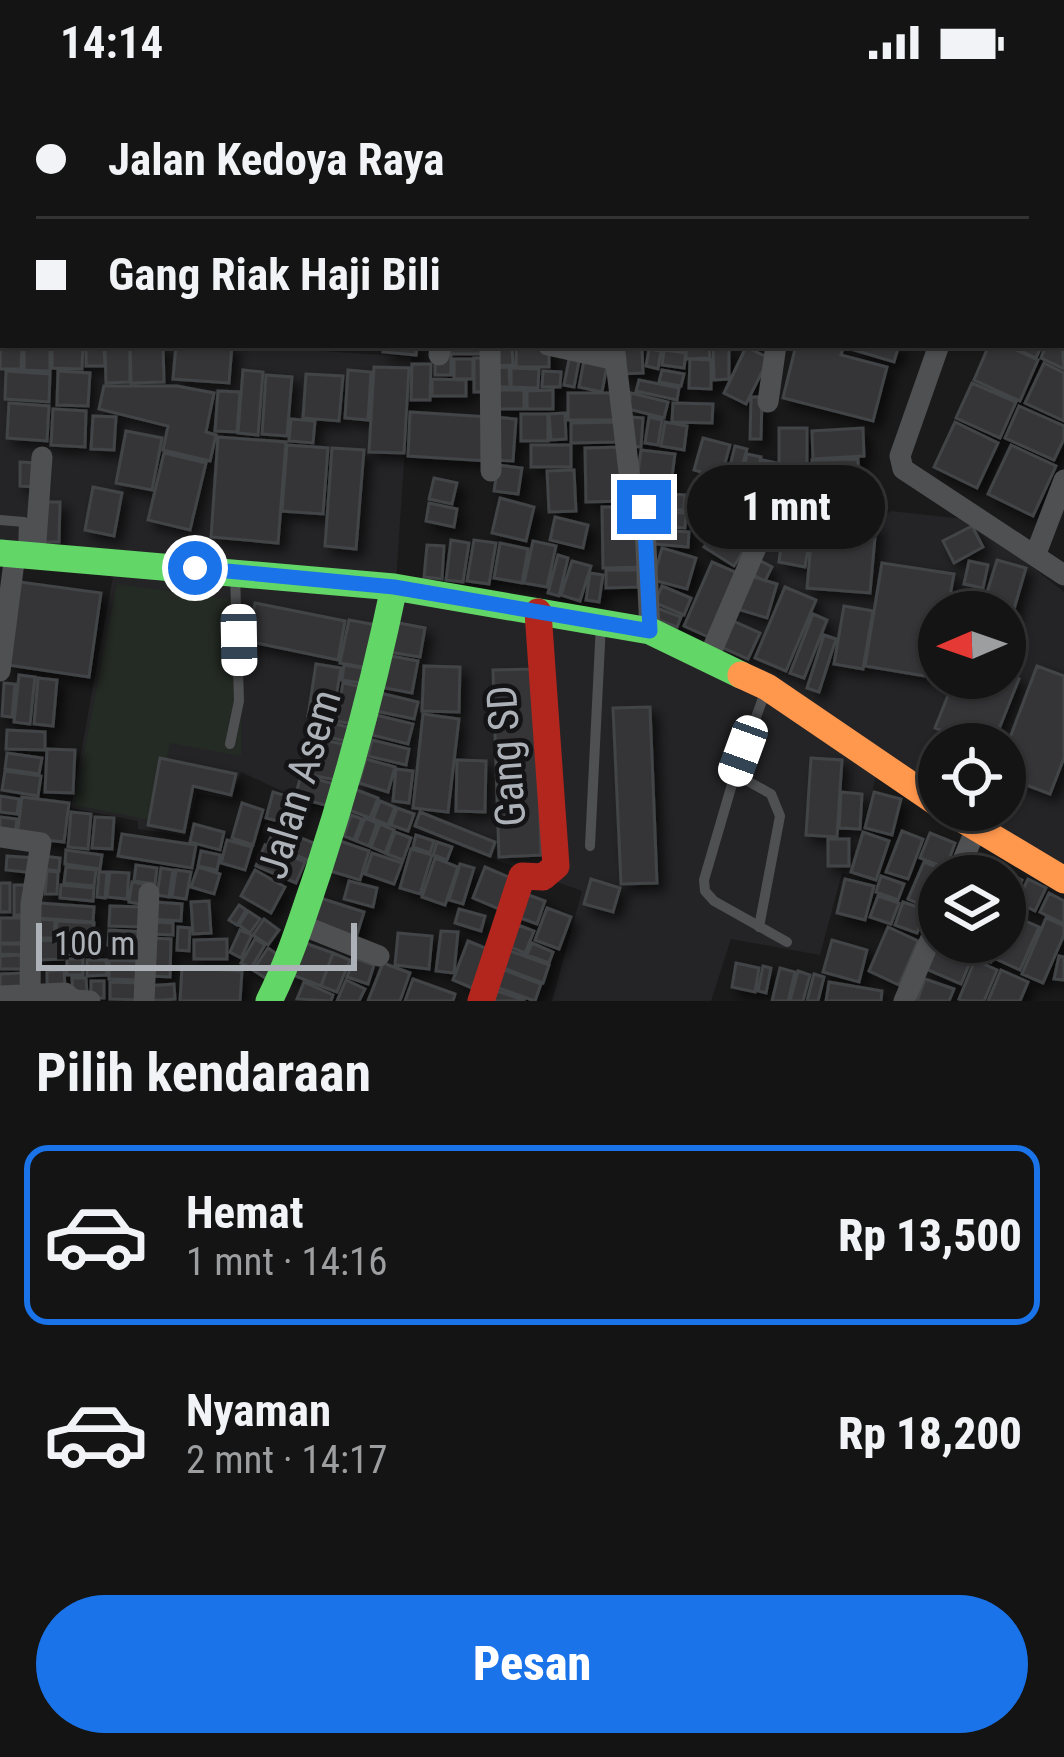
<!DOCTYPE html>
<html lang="id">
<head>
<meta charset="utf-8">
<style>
  :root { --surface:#141414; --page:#212122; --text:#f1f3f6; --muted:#9d9ea0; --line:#333334; --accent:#1a73e8 }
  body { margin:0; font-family:"Roboto Condensed",sans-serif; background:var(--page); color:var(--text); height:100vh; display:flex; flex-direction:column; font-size:45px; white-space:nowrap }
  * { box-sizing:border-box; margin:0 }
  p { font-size:39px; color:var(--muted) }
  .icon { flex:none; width:66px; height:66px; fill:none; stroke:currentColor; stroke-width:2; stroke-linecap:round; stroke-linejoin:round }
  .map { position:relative; height:917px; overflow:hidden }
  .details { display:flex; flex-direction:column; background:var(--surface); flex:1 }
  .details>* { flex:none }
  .top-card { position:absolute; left:0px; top:0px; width:1065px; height:264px; box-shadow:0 3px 9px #0004,0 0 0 3px var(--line); display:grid; align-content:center; height:264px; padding:0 36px; background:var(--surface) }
  .needle { width:78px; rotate:268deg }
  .fabs { position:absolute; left:918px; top:507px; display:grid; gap:24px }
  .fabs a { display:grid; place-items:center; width:108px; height:108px; border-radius:50%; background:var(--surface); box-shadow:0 3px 9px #0004,0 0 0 3px var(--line); font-size:60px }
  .scale { position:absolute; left:36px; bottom:30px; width:321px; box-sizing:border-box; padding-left:12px; border:6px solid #adb2b9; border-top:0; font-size:33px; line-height:42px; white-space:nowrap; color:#adb2b9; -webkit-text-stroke:9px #141416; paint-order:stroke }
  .end { position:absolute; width:54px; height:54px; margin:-27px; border:15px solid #1a73e8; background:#fff; box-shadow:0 0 0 6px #fff }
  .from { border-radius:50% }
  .bubble { position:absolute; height:84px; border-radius:42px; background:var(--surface); box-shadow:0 3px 9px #0004,0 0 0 3px var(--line); font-size:39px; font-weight:800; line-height:84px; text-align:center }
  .car { position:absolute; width:36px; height:72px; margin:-36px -18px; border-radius:15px; box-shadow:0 0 9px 3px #0007; background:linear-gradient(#fff 24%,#345 0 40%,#fff 0 76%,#345 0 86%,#fff 0) }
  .top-card b { display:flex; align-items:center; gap:42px; height:114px; font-size:45px }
  .top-card b+b { border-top:3px solid var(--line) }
  .top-card i { width:30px; height:30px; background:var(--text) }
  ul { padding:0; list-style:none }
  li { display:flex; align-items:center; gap:36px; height:180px; margin:0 24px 18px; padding:0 12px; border:6px solid transparent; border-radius:24px }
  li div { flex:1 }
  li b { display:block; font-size:45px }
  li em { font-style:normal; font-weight:800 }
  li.active { border-color:var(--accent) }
  li>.icon { width:108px; height:108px; stroke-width:1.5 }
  h2 { padding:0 36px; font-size:54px; line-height:144px }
  .cta { display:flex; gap:24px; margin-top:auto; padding:24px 36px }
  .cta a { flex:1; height:138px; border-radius:72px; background:var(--accent); color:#fff; font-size:48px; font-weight:800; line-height:138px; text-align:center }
  .status { display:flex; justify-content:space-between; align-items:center; height:84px; padding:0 60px; background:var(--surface); direction:ltr }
  .status svg { height:33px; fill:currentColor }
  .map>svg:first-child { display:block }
  .built { fill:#242426; fill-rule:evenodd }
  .green { fill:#242a24 }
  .building { fill:#363637; stroke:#434446; stroke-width:3; filter:url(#shadow) }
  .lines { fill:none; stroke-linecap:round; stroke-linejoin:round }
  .lane { stroke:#4f5052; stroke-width:10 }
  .street { stroke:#4f5052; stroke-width:21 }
  .fast { stroke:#63d668; stroke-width:27 }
  .slow { stroke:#ff974d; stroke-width:27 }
  .jam { stroke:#b3261e; stroke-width:27 }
  .route { stroke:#1a73e8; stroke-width:15 }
  .labels { text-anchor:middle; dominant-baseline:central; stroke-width:9; stroke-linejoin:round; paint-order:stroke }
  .street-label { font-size:42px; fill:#adb2b9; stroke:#141416 }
</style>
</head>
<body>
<div class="status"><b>14:14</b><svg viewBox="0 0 49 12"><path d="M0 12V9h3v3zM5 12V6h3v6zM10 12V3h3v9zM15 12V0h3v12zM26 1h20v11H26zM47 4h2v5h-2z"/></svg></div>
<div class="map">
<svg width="1064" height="917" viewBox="0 0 1064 917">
  <defs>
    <filter id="shadow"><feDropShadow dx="7" dy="7" stdDeviation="6" flood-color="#0009"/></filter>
  </defs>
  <rect width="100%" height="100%" fill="#1a1a1a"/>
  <path class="built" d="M0,196L3,261H236L411,273L396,498L714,564L767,433L875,438L891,427L973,436L1064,508V806L876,693L849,791L842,789L820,871L731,855L711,917H552L582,807L416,747L412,751L295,713L241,688L232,715L197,709L186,752L138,745V737L71,724L114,487L0,476ZM939,528H1005V594H939ZM939,660H1005V726H939Z"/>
  <path class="green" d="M117,500L241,517V672L170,659L155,737L74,721Z"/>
  <path class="building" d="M0,0H21L3,3V33Z
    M165,0H230L165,3Z
    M673,0H719V3H673Z
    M0,38H3V87L0,86Z
    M1062,42H1064V131H1062Z
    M0,104H3L1,155L0,154Z
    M0,240L3,261H22L21,285H0Z
    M1062,260L1064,285L1041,274L1046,261Z
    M24,261H50V287L24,286Z
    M52,261H83L82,285L52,284Z
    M86,261H104L105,282H86Z
    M105,261H130V298L106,299Z
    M130,261H163L164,298L131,299Z
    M176,261H232L229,299L173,295Z
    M384,261H417L416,271L383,268Z
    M451,261H488L487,270H450Z
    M493,261H512L513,281L494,282Z
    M686,261H709L710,274L686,275Z
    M796,261H844L841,271L887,283L873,337L783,314Z
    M856,261H899L894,278L854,266Z
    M989,261H1005L1038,276L1020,317L974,296Z
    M1008,261H1042L1036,274Z
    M746,263L769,274L746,320L724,309Z
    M516,264H549V283H516Z
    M642,264L643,289L619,290L618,265Z
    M649,265L661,267L658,285L646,282Z
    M713,265H729V295L714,296Z
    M664,266L686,269L684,284L662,281Z
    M570,270L580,272L574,303L564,301Z
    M585,271L608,276L602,308L579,303Z
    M435,272H451V291H435Z
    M474,274H489V308H474Z
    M454,275H473V295H454Z
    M690,275L711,276V305L689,304Z
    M1044,279L1064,289V337L1025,319Z
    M412,280H431L430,316H411Z
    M374,283L409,284L404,369L369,368Z
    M509,283L510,303H494L493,284Z
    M511,284L539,285L538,304L511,303Z
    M243,286L263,288L258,351L238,349Z
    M348,286L371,288L368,336L345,334Z
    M662,286L684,290L681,302L659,298Z
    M6,287L50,290L49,318L5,315Z
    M58,287L90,289L88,322L57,321Z
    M543,287L561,288L560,303H542Z
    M306,290L343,292L339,337L303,334Z
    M266,291L292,293L287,352L262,350Z
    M432,295L466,296V312H432Z
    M639,296L679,304L677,316L636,307Z
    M972,299L1016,318L1000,354L956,334Z
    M104,302H177L214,309L206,348L216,351L210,377L163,366L168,342L99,325Z
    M492,306H524V325H492Z
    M553,306V325H527V307Z
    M218,307L240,308L237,348L215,347Z
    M568,309H615V336H568Z
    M631,309L668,318L664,334L628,325Z
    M751,313H762L761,355H750Z
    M9,319L49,322L47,357L7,354Z
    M673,319L713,320L712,339L672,338Z
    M1019,322L1064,342V355L1054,376L1005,354Z
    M53,325L86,327L85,363L51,361Z
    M410,328L489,333L487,377L408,372Z
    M565,329L566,355L551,356L549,330Z
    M521,330H548V357H521Z
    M93,332L116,333L114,366L91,365Z
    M495,333L516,335L513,377L492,376Z
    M629,333L643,334L641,363L627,362Z
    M649,333L662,336L658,361L645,359Z
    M291,335L315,337L313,359L289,357Z
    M616,338L617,358L571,359V339Z
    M665,338L687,342L684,366L661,362Z
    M955,338L998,359L977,404L934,383Z
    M779,344H807V395H779Z
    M863,344L864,372L813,375L812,347Z
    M126,347L162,354L152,406L116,399Z
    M218,353L286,358L278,459L211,453Z
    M703,354L730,361L721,394L694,386Z
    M287,361L328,364L323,430L282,427Z
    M531,361H571V383H531Z
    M1011,361L1056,382L1033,432L988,410Z
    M735,362L747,365L738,397L727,394Z
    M624,363L625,417L586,418L585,364Z
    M332,364L364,366L356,465L325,462Z
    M641,366L675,370L670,408L636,403Z
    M164,369L206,379L190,446L148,436Z
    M747,370L761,373L754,401L741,398Z
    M858,375L859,399L813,401L812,376Z
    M763,376L776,379L771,404L758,401Z
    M20,378L35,379V403L20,402Z
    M498,381L522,384L518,410L494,407Z
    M574,386L576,427L549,428L547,387Z
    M434,394L457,399L452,420L429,415Z
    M785,401H805V426H785Z
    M93,403L122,409L114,452L85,446Z
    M815,404L840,405L839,433L814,432Z
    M845,406L867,408L865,433L843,431Z
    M647,409L685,411L684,426L646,424Z
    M743,412L762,426L748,447L728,433Z
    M500,414L534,423L526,457L492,449Z
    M39,418H60L59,458H39Z
    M429,419L457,425L454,443L426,437Z
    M602,423H640L641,483L603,484Z
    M650,428L686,429L685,444L650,442Z
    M555,433L588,441L583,464L550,456Z
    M724,433L753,452L734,482L704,463Z
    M813,436L876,442L870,509L807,504Z
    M972,442L983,463L954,479L943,457Z
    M655,446L689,448L688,463L654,460Z
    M782,453L809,458L805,483L779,478Z
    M451,456L469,459L463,498L446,496Z
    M474,456L496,459L489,500L467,497Z
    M533,457L556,462L547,503L524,499Z
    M500,459L528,465L522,499L494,494Z
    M427,461L444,462L442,495L424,493Z
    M662,464L696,474L687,505L653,496Z
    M558,471L568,474L559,512L548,509Z
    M753,473L772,483L765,497L746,487Z
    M997,476L1026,484L1005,556V528H981Z
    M572,477L591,482L580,517L561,511Z
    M969,477L988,481L983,504L964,500Z
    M712,478L742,491L713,555L684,542Z
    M882,479L954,490L947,528H939L937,594L865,582Z
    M606,486H638V503L606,504Z
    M590,489L603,491L599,518L586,516Z
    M744,490L777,500L767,534L734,524Z
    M20,498L101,509L89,593L8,581Z
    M662,502L691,514L684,531L655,519Z
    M785,503L816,516L786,587L755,574Z
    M255,519L345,537L338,576L247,557Z
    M844,522L873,527L863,585L834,580Z
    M657,524L681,533L677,543L653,534Z
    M813,530L827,536L804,594L790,589Z
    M349,536L382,542L374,585L340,579Z
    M731,536L760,549L748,575L719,562Z
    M394,538L425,544L420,573L389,568Z
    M824,551L836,555L819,608L807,604Z
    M386,571L418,577L412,609L380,603Z
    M316,580L341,584L332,636L308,632Z
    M344,581L375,586L373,601L342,596Z
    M424,582L460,583L459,628L422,627Z
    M1037,582L1064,592V674L1050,710L1005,693V667Z
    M536,585L541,771L499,773L493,586Z
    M1005,590L1019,595L993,660H974L935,644L955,594H1005Z
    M19,591L35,593L30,640L14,638Z
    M38,594L57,596L53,642L34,640Z
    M4,599L15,600L12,633L2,632Z
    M343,599L367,604L360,641L336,637Z
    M380,609L418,618L414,635L376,627Z
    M650,623L657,799L621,800L613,624Z
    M423,630L459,635L448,728L413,724Z
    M376,631L413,640L408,660L372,651Z
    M317,636L353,644L350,658L314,650Z
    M7,646L45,648V666L6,665Z
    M313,654L343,660L336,696L305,690Z
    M372,656L409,665L406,681L368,672Z
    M47,665L75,666L73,709L45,708Z
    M7,669L42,674L39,690L5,685Z
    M160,674L236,690L231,711L193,702L184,748L148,741Z
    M811,674L842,676L837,753L806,751Z
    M366,675L395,683L388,708L359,699Z
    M457,676L486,677L485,728L456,727Z
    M396,685L413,687L409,719L393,717Z
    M5,687L41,692L38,712L2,706Z
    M301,691L338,701L332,723L295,713Z
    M354,705L378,714L370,734L346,725Z
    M273,708L303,717L296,742L266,734Z
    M841,708L862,710L860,745L839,744Z
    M874,708L901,715L892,751L865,744Z
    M0,712L19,715L17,730L0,728Z
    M22,713L69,719L64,758L17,753Z
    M380,717L395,723L388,741L373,735Z
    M242,719L263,726L253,761L232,754Z
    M397,724L414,730L408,747L391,741Z
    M71,728L91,730L88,765L68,763Z
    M420,728L495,758L490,772L415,742Z
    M351,731L362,735L354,756L344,752Z
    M0,733L17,735L15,749L0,747Z
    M95,733L114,734L112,765L92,764Z
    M365,734L377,739L369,762L356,757Z
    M194,740L224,748L220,766L190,758Z
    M380,740L394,746L385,769L371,763Z
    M275,743L316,760L310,777L268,760Z
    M902,747L923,755L908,795L886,788Z
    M395,748L411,754L403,776L387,770Z
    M863,748L889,757L876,796L851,788Z
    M930,749L955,759L946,784L920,774Z
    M122,750L196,761L192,784L118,772Z
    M416,751L434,757L430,769L413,763Z
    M828,755H849V782H828Z
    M227,756L252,763L245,786L221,779Z
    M340,757L369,767L360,796L330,787Z
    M437,758L452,763L447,776L433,771Z
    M265,761L305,778L296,799L256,782Z
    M411,765L432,771L420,810L400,804Z
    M66,766L102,771L100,785L65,780Z
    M201,767L220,771L217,786L198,782Z
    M372,769L402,779L394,800L365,790Z
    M7,772L37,774L36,789L6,786Z
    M43,772L60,774L59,787L42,785Z
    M971,772L986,779L980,792H962Z
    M435,774L458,783L445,821L422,813Z
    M924,778L944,786L928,824L908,815Z
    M460,780L474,784L463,820L449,816Z
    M136,781L157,784L155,800L134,797Z
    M989,781L1022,796L1005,832V792H984Z
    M66,783L96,786L94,802L64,799Z
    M198,783L220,790L214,810L191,803Z
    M485,783L511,794L499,825L473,814Z
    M161,784L173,786L169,813L157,811Z
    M176,786L191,788L186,815L172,813Z
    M255,786L285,803L271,829L241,812Z
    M47,787L58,788L57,810H45Z
    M99,788H107L105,814L97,813Z
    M110,788L129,789L127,815L107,813Z
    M881,792L904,800L898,816L876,808Z
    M591,795L620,804L613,828L584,820Z
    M845,795L874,802L865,836L837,829Z
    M1028,795L1046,804L1035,827L1017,818Z
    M349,797L377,804L373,823L344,815Z
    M132,798L150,801L146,821L129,818Z
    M0,799H10V828H0Z
    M14,801H29V831H14Z
    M61,801L94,804L93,817L60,814Z
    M523,809L545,817L537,840L515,832Z
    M1049,809L1064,817V840L1040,828Z
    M314,812L364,828L355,857L305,841Z
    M878,812L899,819L891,840L870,833Z
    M209,817L211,849L193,850L191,818Z
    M155,818L182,820L181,837L153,835Z
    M903,818L926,826L917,849L895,841Z
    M39,819L94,823L93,838L38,834Z
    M239,821L246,826L237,841L229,836Z
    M110,822L143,823V843L109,842Z
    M547,824L571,833L559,865L535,856Z
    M459,825L485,832L481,847L455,839Z
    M248,827L260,835L250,849L239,841Z
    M1014,832L1039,843L1020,886L996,875Z
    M0,834H28V859H0Z
    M1046,834L1064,842V851L1043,899L1022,890Z
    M36,835L55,836L54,854H35Z
    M264,835L279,846L268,861L253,851Z
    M57,837L94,839L93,854L56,851Z
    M152,838L173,839V851L151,850Z
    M518,841L534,847L525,869L510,863Z
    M178,843L190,844L189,867L177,866Z
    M888,843L918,857L899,901L869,887Z
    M109,846L146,848L145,862L108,861Z
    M240,846L252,851L241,874L230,868Z
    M441,847L458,848L454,889L436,887Z
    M398,849L432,852L429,885L395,881Z
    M151,854L171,855L170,893L150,892Z
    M65,855H96V871L64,870Z
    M227,855V875H194V856Z
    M255,855L265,861L251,884L241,879Z
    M61,856L63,875L37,876L36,857Z
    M832,856L867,866L859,898L823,888Z
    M468,857L488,865L472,904L453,896Z
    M302,858L333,869L321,902L290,890Z
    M951,858H982L974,874L949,862Z
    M985,858H1001L991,878L978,872Z
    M532,859L553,868L549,879L527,871Z
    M0,860H29V871L0,870Z
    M936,861L971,876L961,900L926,885Z
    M110,863H144V875L110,874Z
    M268,864L285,876L270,897L253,886Z
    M505,865L549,881L543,899L498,882Z
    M333,869L350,876L337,908L321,902Z
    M21,871L22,885H0V872Z
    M1059,872L1064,873V896L1054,895Z
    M354,874L374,881L368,900L347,893Z
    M67,875H83V891H67Z
    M87,876H106L107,891L87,892Z
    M109,876L143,877V896L109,895Z
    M975,876L997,886L984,917H965L959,915Z
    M383,879L410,889L400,917H368Z
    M736,879L759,884L755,908L732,903Z
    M763,882L771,884L766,909L758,907Z
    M182,883L242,887L240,917H180Z
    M499,884L541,900L535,917L493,902Z
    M780,884L795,888L788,917H772Z
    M64,886L65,904L47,905V887Z
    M1001,886L1028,898L1020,917H988Z
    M798,887L810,891L803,917H790Z
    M25,889L26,908H0V890Z
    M814,890L824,893L818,917H807Z
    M72,894H86L87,910L73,911Z
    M413,895L455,910L453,917H405Z
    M925,895L954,905L949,917H917Z
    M346,896L365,905L359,917H337Z
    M91,897H104V914H91Z
    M110,898L141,899V916L110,915Z
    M304,898L333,911L331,917L297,915Z
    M829,898L882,907L881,917H826Z
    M174,900L175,915L147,917L146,902Z
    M491,905L524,916V917H487Z"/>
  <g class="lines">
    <path class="lane" d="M0,436L24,438L23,467
      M766,606L735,690L704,796L705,807L714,817L787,858
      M230,660L239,617L235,491
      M735,690L771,710L780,732L759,843
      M590,762L601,539"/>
    <path class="street" d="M608,0L610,3
      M79,3V0
      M275,3L276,0
      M465,3V0
      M848,3V0
      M1021,3V0
      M1062,14H1064
      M0,94H3
      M0,199H3
      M490,261L491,387
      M548,261L616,276
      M614,261L631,405L644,421L650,547
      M939,261L900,372L903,385L1064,491
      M439,271L440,261
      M768,318L776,261
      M35,471L42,373
      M1035,472L1064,396
      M709,573L765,443L769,439H803
      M0,587L15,470
      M0,753L41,759L31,820L30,911
      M956,792L976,745
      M299,840L379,872
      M0,912L65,909L74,916L90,917
      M144,917L149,809
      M904,917L939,835"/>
    <path class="fast" d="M0,469L394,503L650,547L741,591
      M269,917C290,875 303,832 318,788C349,693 374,600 394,503"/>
    <path class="slow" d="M741,591L767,603L939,720
      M947,726L1064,796"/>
    <path class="jam" d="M481,917L522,792L543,793L556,782L538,528"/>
  </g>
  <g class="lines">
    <path class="route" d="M195,484L394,503L650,547L644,423"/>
  </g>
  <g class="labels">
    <g class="street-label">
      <text transform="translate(506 672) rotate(-94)">Gang SD</text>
      <text transform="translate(299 700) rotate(-73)">Jalan Asem</text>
    </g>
  </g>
</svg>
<div class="fabs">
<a><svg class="needle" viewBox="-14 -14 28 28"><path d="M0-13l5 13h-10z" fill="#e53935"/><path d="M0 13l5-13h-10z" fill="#9d9ea0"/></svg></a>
<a><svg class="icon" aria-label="locate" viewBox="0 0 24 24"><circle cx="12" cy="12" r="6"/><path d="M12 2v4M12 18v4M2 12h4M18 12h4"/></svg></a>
<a><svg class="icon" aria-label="layers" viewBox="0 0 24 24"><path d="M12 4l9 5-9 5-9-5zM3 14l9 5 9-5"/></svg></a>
</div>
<div class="scale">100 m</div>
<i class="end from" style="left:195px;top:484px"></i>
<i class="end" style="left:644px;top:423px"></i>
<div class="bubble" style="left:687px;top:381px;width:198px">1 mnt</div>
<i class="car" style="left:239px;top:556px;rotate:179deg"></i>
<i class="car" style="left:743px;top:667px;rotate:200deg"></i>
<div class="top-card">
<b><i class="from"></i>Jalan Kedoya Raya</b>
<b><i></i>Gang Riak Haji Bili</b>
</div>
</div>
<section class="details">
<h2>Pilih kendaraan</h2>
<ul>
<li class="active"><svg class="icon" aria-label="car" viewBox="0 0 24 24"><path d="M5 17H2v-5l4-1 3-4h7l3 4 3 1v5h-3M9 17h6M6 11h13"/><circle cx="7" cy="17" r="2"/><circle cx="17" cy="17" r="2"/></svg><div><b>Hemat</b><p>1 mnt · 14:16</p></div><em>Rp 13,500</em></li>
<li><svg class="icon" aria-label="car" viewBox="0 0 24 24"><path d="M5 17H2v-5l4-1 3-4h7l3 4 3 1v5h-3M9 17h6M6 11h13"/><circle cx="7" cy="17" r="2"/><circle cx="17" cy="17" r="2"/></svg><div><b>Nyaman</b><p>2 mnt · 14:17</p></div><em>Rp 18,200</em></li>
</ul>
<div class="cta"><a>Pesan</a></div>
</section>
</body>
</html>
